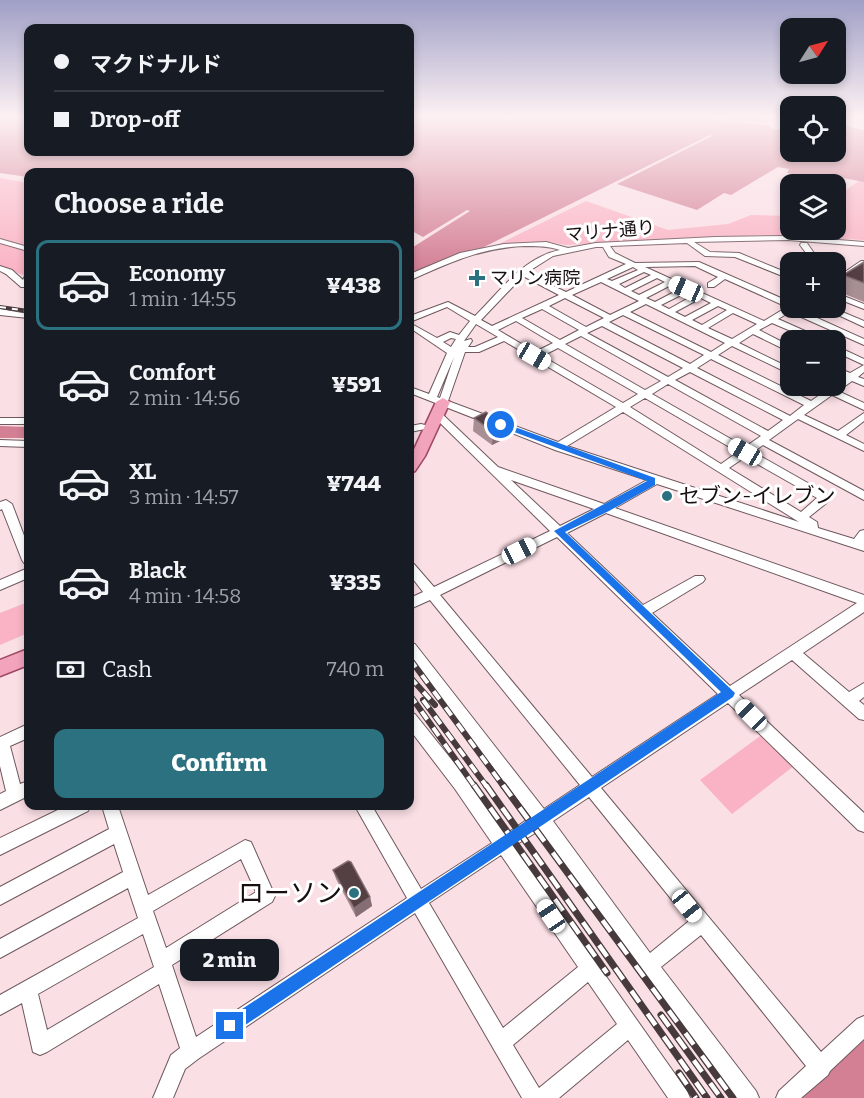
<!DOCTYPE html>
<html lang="en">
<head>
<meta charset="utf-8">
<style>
  :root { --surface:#171b24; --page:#242831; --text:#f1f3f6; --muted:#9ea1a6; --line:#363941; --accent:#2c7180 }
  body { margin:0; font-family:Bitter,"Noto Sans JP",serif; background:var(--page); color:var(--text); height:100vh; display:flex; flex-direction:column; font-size:22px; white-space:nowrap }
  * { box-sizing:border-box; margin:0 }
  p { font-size:20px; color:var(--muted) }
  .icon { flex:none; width:33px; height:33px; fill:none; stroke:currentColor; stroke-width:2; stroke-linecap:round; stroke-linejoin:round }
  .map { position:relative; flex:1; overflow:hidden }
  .panel { position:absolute; left:24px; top:168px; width:390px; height:642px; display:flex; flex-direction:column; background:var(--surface); border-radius:12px; box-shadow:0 3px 9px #0003 }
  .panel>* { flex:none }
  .guide { position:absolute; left:24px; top:24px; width:390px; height:132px; border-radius:12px; box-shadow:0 3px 9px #0003; display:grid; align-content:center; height:132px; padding:0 30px; background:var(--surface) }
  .needle { width:39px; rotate:54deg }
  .tools { position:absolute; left:780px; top:18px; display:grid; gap:12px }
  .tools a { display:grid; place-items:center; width:66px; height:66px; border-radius:12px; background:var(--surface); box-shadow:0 3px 9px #0003; font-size:30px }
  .end { position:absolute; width:27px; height:27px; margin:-14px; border:8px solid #1a73e8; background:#fff; box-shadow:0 0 0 3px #fff }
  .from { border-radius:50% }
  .bubble { position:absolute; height:42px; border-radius:12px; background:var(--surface); box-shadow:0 3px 9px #0003; font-size:20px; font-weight:800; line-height:42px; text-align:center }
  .car { position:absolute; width:18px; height:36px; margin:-18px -9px; border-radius:8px; box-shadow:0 0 4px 2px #0007; background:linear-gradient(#fff 24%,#345 0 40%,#fff 0 76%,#345 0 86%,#fff 0) }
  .guide b { display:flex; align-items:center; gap:21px; height:57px; font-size:22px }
  .guide b+b { border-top:2px solid var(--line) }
  .guide i { width:15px; height:15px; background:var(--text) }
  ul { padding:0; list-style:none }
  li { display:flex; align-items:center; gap:18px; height:90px; margin:0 12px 9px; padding:0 18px; border:3px solid transparent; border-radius:12px }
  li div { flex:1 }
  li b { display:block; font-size:22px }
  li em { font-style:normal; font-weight:800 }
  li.selected { border-color:var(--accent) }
  li>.icon { width:54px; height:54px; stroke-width:1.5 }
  h2 { padding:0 30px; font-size:27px; line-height:72px }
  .pay { display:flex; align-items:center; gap:15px; height:66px; padding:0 30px; font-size:22px }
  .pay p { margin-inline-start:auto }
  .action { display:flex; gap:12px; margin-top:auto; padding:12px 30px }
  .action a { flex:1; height:69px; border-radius:12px; background:var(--accent); color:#fff; font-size:24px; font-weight:800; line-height:69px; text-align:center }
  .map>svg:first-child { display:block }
  .green { fill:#fab3c4 }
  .water { fill:#d37f94 }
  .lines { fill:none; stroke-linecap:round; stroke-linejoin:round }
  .minor-casing { stroke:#6e585d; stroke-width:2 }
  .major-casing { stroke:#a04863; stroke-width:3 }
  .minor { fill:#fff; fill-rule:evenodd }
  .major { fill:#f2a4bc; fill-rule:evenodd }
  .rail-far2-casing { stroke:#473a3d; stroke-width:4 }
  .rail-far1-casing { stroke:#473a3d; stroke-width:6 }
  .rail-casing { stroke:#473a3d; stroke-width:7 }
  .rail-far2 { stroke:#fff; stroke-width:2; stroke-dasharray:6; stroke-linecap:butt }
  .rail-far1 { stroke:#fff; stroke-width:4; stroke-dasharray:10; stroke-linecap:butt }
  .rail { stroke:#fff; stroke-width:4.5; stroke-dasharray:14; stroke-linecap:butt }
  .wall { fill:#a78f94 }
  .shaded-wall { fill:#866f74 }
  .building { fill:#543f43; stroke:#866f74; stroke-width:1.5 }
  .route { fill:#1a73e8 }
  .poi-dot { fill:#2c7180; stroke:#fff; stroke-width:2 }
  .labels { text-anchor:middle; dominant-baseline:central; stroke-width:6; stroke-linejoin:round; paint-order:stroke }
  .far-street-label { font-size:18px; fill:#170e10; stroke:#fff }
  .far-poi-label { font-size:18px; fill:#170e10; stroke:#fff; text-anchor:start }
  .poi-label { font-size:21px; fill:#170e10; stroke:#fff; text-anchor:start }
  .near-poi-label { font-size:26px; fill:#170e10; stroke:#fff; text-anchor:end }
</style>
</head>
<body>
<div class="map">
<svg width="864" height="1098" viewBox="0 0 864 1098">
  <rect width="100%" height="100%" fill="#fadfe5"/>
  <path class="green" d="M0,178L28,183V267L25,276L0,265Z
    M859,181L864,182V240L763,235L566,245L549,242L493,247L586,201L668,230L728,224L751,215L790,216V230H836V197Z
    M28,602V633L0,645V613Z
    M767,731L799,762L732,814L700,780Z"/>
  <path class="water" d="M0,117H28V152H410V117H768V123L710,119L768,125L773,129L790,130V152H836V124L864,130V182L838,177L835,181L787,173L789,169L778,167L731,195L724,193L697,210L617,184L712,136L710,135L482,248L471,250L410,275V249L470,211L467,210L423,237L410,230V172H28V177L0,173Z
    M0,426L28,427V438H0Z
    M864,1030V1098H793Z"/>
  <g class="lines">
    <g class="minor-casing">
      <path id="minor" d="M788,236L864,242V246L788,240L694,242L710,252L739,253L790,274V279L735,257L705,256L687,243L610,246L615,253L635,263L699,262L790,302V308H795L864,339V345L790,312L778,319L821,338L822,340H812L772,323L759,330L790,346V352L753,334L739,343L790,368V374L732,346L718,355L811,401L824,392L816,386L830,387L844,377L836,373V367L850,373L864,365V372L858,377L864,379V386L852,381L838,391L864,403V410L832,395L804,415L838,431L864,413V421L846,435L864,444V451L798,419L769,440L864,491V500L763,445L753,452L829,495L831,498L829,501L809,517L817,522L818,528L854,539L860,531L864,530V551L657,484L615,508L864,595V612L803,653L849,692L864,683V697L859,701L864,705V720L859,719L792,660L739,695L864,813V832L858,830L728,703L601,788L821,1052L857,1019L864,1016V1039L830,1071L828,1075L801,1098H776L779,1091L806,1066L701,935L661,967L756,1091L759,1098H736L641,973L540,830L514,846L687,1091L690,1098H668L628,1040L559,1098H522L415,913L198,1059L185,1069L173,1098H153L171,1055L180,1048L159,984L47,1052L40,1055L33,1052L22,1003L0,1015V995L138,918L128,888L0,958V939L123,872L114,844L0,905V887L109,829L102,806H118L148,895L245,840L251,842L275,896L272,902L172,965L196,1037L407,898L355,806H372L421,889L492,843L455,789L410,730V713L415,714L467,779L506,834L531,817L410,658V643L415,644L544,809L580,785L430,600L410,609V598L423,592L410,575V563L414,564L434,587L550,531L431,414L436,411L440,412L498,467L604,504L647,480L555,450L410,393V387L429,394L447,353L410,328V323L437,338L450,332L459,335L470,321L447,307L410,322V316L448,302L475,316C500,291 524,257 560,250C549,246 536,246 524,246C481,248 451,262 413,279H410V274L460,253L504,244L546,242L568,248L596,243L715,237ZM596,247H603L609,257L626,264L566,292L526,273L553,256ZM695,266L718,277L708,283V287H714L725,279L787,307L764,321L645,267ZM633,267L638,270L612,281L607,279ZM644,272L651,275L625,288L619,284ZM523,276L559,295L492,326L481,320ZM657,278L665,282L639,295L631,291ZM601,282L639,301L610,315L572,295ZM671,285L680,289L655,302L646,298ZM687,292L694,295L669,309L661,305ZM565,298L604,318L586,327L549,306ZM701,298L711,303L685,317L675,312ZM646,304L725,343L711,352L630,312ZM718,306L727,310L702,325L692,320ZM542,309L579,330L560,340L522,318ZM733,313L757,324L732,339L708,328ZM623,315L704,355L690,364L609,322ZM516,321L553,343L535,352L498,330ZM476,324L498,337L475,347H468L472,341L471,339L464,341ZM602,326L683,368L668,377L587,333ZM581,336L661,381L645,390L565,344ZM451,338L456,339L451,347L443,342ZM504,341L616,407L558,442L448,401L465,352H479ZM558,348L638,394L623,403L542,356ZM454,357L440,398L437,397ZM711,359L804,405L790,416L697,368ZM690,372L783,420L768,431L675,380ZM668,384L761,436L745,447L652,394ZM645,398L738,452L721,464L630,407ZM623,412L799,522L567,446ZM745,457L817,498L801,512L729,468ZM511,480L594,509L560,526ZM606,513L857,603L730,686L652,613L703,582L705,579L703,576H695L643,605L567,533ZM557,537L718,694L592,777L440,595ZM589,797L689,921L650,953L553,821ZM501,855L578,967L503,1028L429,903ZM241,859L256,892L166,948L153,911ZM143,934L154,967L47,1030L38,994ZM588,982L617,1024L539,1088L513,1045Z
        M0,239L28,247V251L0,243Z
        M801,243H807L820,262H813L800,245Z
        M861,261H864V266L836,283V278Z
        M0,266L12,270L23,280L25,276H28L27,287H21L6,274L0,271Z
        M836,293L864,304V309L836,298Z
        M823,308H833L864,321V327Z
        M0,309L28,314V318L0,315Z
        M836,346L864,359V365L836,352Z
        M0,418H28V424H0Z
        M421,424L425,425V429L410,432V426Z
        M0,440L28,441V447L0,446Z
        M6,500L12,504L28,546V564L24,563L22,560L2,509L0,510V502Z
        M28,568V578L0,590V580Z
        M28,724V738L10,746L20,784L28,781V796L0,810V794L6,791L0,766V737Z
        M66,806H90L88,811L0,855V838Z"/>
    </g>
    <g class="major-casing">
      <path id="major" d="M443,398L450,402L425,456L415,471L410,473V458L436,402Z
        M28,649V665L0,676V660Z"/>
    </g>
    <use href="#minor" class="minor"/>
    <use href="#major" class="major"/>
    <g class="rail-far2-casing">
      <path id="rail-far2" d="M0,307L28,311"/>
    </g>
    <g class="rail-far1-casing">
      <path id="rail-far1" d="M410,659L504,787
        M410,677L435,705
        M410,695L475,787
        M423,700L487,787"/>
    </g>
    <g class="rail-casing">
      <path id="rail" d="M474,785L607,973
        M486,785L707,1098
        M503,785L733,1098
        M661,1015L721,1098
        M679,1073L696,1098"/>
    </g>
    <use href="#rail-far2" class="rail-far2"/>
    <use href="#rail-far1" class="rail-far1"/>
    <use href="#rail" class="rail"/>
  </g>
  <path class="wall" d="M864,262V302L837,291L843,275Z
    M474,418L505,426L504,439L492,445L473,431Z
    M333,870L370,897L372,906L356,917L336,879Z"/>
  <path class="shaded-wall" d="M505,426L504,439L492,445L493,432Z
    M370,897L372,906L356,917L354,908Z"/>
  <path class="building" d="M864,262V283L843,275Z
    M486,412L505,426L493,432L474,418Z
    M348,861L351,862L370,897L354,908L333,870Z"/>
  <linearGradient id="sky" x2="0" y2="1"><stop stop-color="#9f9fc6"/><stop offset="0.43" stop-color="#fdf1f3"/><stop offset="1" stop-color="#fdf1f3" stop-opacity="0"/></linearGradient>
  <rect width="864" height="271" fill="url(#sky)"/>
  <path class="route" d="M498,423H504L655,478V485L609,511L565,532L735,693L733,697L235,1032L230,1034L224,1032L222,1026L224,1021L721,692L554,531L647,481L498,426Z"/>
  <g class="poi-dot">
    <path d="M474 269h6v6h6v6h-6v6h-6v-6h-6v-6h6z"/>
    <circle cx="667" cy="496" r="6"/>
    <circle cx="354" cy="893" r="6"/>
  </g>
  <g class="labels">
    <g class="far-street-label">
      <text transform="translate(610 231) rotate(-5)">マリナ通り</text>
    </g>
    <g class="far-poi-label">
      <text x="490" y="278">マリン病院</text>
    </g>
    <g class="poi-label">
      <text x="679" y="496">セブン-イレブン</text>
    </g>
    <g class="near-poi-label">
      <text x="342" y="893">ローソン</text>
    </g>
  </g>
</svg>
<div class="tools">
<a><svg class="needle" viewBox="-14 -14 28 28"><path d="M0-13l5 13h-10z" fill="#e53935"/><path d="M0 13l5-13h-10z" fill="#9ea1a6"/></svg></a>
<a><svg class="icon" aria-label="locate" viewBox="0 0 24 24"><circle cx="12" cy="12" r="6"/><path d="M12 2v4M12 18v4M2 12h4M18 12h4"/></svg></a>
<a><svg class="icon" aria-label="layers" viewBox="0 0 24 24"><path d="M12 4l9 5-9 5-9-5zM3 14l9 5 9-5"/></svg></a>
<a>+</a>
<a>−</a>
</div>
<i class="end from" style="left:501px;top:425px"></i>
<i class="end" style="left:230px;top:1026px"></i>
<div class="bubble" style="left:180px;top:939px;width:99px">2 min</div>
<i class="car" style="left:686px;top:289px;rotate:294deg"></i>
<i class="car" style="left:534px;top:356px;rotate:120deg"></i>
<i class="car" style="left:745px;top:452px;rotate:300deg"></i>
<i class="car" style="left:519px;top:551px;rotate:63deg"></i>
<i class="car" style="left:751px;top:715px;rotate:315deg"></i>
<i class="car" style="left:687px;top:906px;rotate:141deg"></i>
<i class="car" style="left:551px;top:916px;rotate:326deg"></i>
<div class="guide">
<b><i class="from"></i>マクドナルド</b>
<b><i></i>Drop-off</b>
</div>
<section class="panel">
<h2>Choose a ride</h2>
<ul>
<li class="selected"><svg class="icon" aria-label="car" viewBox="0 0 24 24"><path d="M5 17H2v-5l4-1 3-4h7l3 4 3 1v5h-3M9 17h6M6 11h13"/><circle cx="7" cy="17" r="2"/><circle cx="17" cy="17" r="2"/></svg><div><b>Economy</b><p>1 min · 14:55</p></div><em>¥438</em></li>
<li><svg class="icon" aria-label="car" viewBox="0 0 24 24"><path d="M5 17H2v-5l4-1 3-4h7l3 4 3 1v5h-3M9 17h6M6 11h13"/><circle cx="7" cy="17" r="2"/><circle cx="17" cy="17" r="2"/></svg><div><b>Comfort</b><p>2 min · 14:56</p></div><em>¥591</em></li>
<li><svg class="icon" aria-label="car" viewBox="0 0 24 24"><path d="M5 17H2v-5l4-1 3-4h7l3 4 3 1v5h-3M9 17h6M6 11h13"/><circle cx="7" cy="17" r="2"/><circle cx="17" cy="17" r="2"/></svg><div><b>XL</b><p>3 min · 14:57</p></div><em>¥744</em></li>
<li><svg class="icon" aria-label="car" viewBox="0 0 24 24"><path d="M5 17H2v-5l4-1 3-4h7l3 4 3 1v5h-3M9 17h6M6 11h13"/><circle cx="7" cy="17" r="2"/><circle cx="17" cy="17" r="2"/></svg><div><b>Black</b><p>4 min · 14:58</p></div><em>¥335</em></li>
</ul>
<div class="pay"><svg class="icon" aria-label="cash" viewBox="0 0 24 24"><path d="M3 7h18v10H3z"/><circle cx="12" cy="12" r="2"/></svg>Cash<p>740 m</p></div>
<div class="action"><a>Confirm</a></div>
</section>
</div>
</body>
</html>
